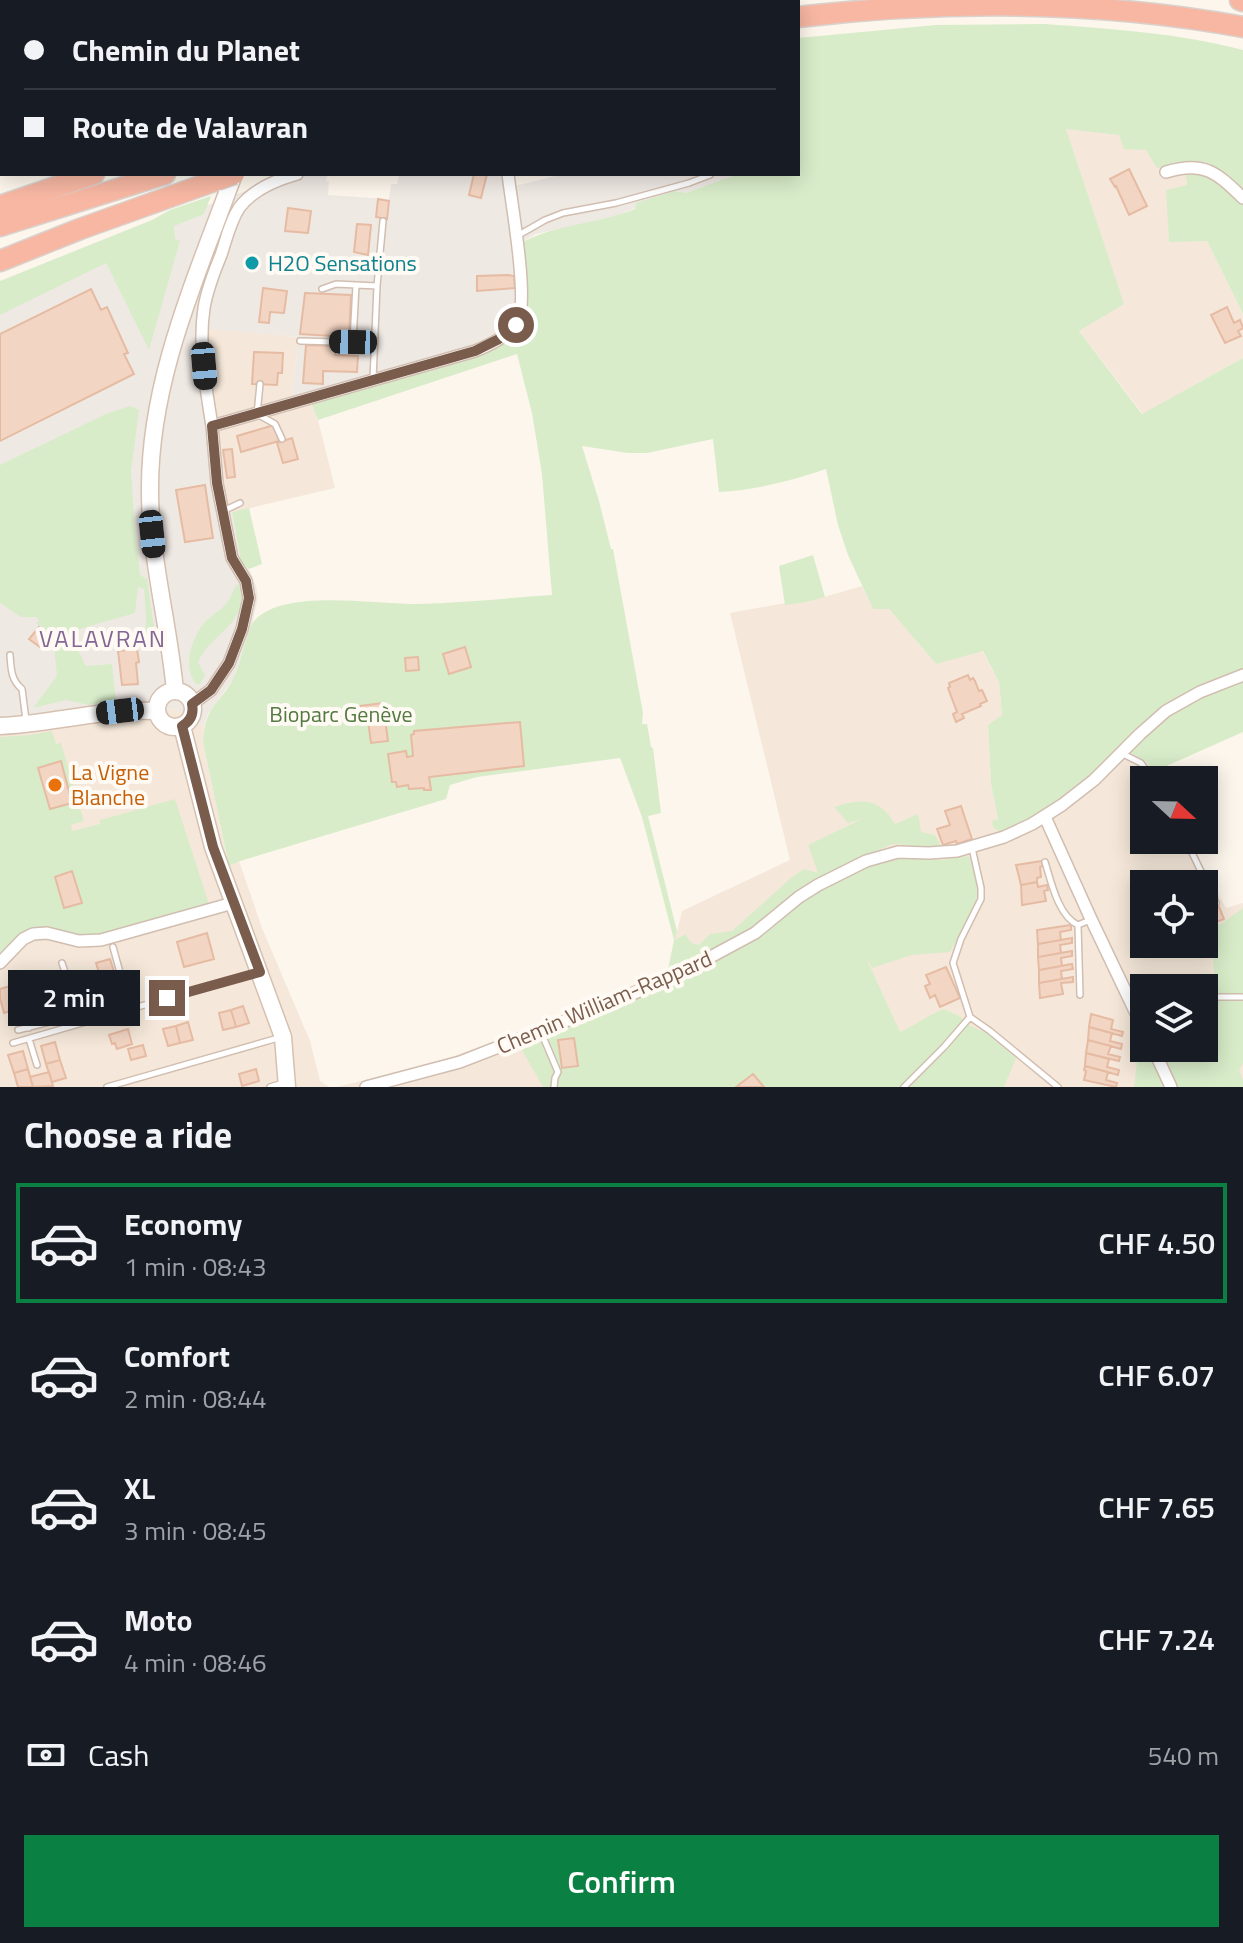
<!DOCTYPE html>
<html lang="en">
<head>
<meta charset="utf-8">
<style>
  :root { --surface:#171b24; --page:#242831; --text:#f1f3f6; --muted:#9ea1a6; --line:#363941; --accent:#0b8043 }
  body { margin:0; font-family:"Titillium Web",sans-serif; background:var(--page); color:var(--text); height:100vh; display:flex; flex-direction:column; font-size:30px; white-space:nowrap }
  * { box-sizing:border-box; margin:0 }
  p { font-size:26px; color:var(--muted) }
  .icon { flex:none; width:44px; height:44px; fill:none; stroke:currentColor; stroke-width:2; stroke-linecap:round; stroke-linejoin:round }
  .map { position:relative; height:1087px; overflow:hidden }
  .sheet { display:flex; flex-direction:column; background:var(--surface); flex:1 }
  .sheet>* { flex:none }
  .guide { position:absolute; left:0px; top:0px; width:800px; height:176px; box-shadow:0 4px 20px #0003; display:grid; align-content:center; height:176px; padding:0 24px; background:var(--surface) }
  .needle { width:52px; rotate:112deg }
  .fabs { position:absolute; left:1130px; top:766px; display:grid; gap:16px }
  .fabs a { display:grid; place-items:center; width:88px; height:88px; border-radius:0px; background:var(--surface); box-shadow:0 4px 20px #0003; font-size:40px }
  .end { position:absolute; width:36px; height:36px; margin:-18px; border:10px solid #7a5c4d; background:#fff; box-shadow:0 0 0 4px #fff }
  .from { border-radius:50% }
  .bubble { position:absolute; height:56px; border-radius:0px; background:var(--surface); box-shadow:0 4px 20px #0003; font-size:26px; font-weight:600; line-height:56px; text-align:center }
  .car { position:absolute; width:24px; height:48px; margin:-24px -12px; border-radius:10px; box-shadow:0 0 6px 2px #0007; background:linear-gradient(#222 24%,#8ab4d8 0 40%,#222 0 76%,#8ab4d8 0 86%,#222 0) }
  .guide b { display:flex; align-items:center; gap:28px; height:76px; font-size:30px }
  .guide b+b { border-top:2px solid var(--line) }
  .guide i { width:20px; height:20px; background:var(--text) }
  ul { padding:0; list-style:none }
  li { display:flex; align-items:center; gap:24px; height:120px; margin:0 16px 12px; padding:0 8px; border:4px solid transparent; border-radius:0px }
  li div { flex:1 }
  li b { display:block; font-size:30px }
  li em { font-style:normal; font-weight:600 }
  li.selected { border-color:var(--accent) }
  li>.icon { width:72px; height:72px; stroke-width:1.5 }
  h2 { padding:0 24px; font-size:36px; line-height:96px }
  .pay { display:flex; align-items:center; gap:20px; height:88px; padding:0 24px; font-size:30px }
  .pay p { margin-inline-start:auto }
  .cta { display:flex; gap:16px; margin-top:auto; padding:16px 24px }
  .cta a { flex:1; height:92px; border-radius:0px; background:var(--accent); color:#fff; font-size:32px; font-weight:600; line-height:92px; text-align:center }
  .map>svg:first-child { display:block }
  .residential { fill:#f5e8da; fill-rule:evenodd }
  .industrial { fill:#efe9e4 }
  .green { fill:#d8ecc9 }
  .building { fill:#f3d5c3; stroke:#e6bba3; stroke-width:2 }
  .lines { fill:none; stroke-linecap:round; stroke-linejoin:round }
  .lane-casing { stroke:#d1beb0; stroke-width:8 }
  .street-casing { stroke:#d1beb0; stroke-width:14 }
  .secondary-casing { stroke:#d6c0b0; stroke-width:19 }
  .highway-casing { stroke:#dad1cd; stroke-width:23 }
  .lane { stroke:#fff; stroke-width:5 }
  .street { stroke:#fff; stroke-width:11 }
  .secondary { stroke:#fff; stroke-width:16 }
  .highway { stroke:#f7b7a3; stroke-width:20 }
  .highway-bridge-casing { stroke:#dad1cd; stroke-width:23; stroke-linecap:butt }
  .highway-bridge { stroke:#f7b7a3; stroke-width:20 }
  .route { stroke:#7a5c4d; stroke-width:10 }
  .culture-dot { fill:#0f9aa8; stroke:#fffaf3; stroke-width:3 }
  .food-dot { fill:#e8710a; stroke:#fffaf3; stroke-width:3 }
  .labels { text-anchor:middle; dominant-baseline:central; stroke-width:8; stroke-linejoin:round; paint-order:stroke }
  .culture-label { font-size:22px; fill:#0d838f; stroke:#fffaf3; text-anchor:start }
  .park-label { font-size:22px; fill:#537a41; stroke:#fffaf3 }
  .food-label { font-size:22px; fill:#c56008; stroke:#fffaf3; text-anchor:start }
  .street-label { font-size:22px; fill:#7a5c4d; stroke:#fffaf3 }
  .neighbourhood-label { font-size:24px; letter-spacing:2px; fill:#846695; stroke:#fffaf3 }
</style>
</head>
<body>
<div class="map">
<svg width="1243" height="1087" viewBox="0 0 1243 1087">
  <rect width="100%" height="100%" fill="#fdf6ec"/>
  <path class="residential" d="M0,0H289L288,2H2V129L0,130Z
    M1066,128L1120,135L1146,150L1184,163L1187,185L1207,241L1243,314V358L1143,414L1079,331L1094,321Z
    M207,328L299,337L291,404L309,399L318,420L335,488L229,513L223,486L208,368L206,340Z
    M862,586L873,609H889L936,664L982,650L999,682L1002,716L988,725L991,784L998,820L1123,748L1147,762L1157,780H1144V840H1189L1226,908L1243,903V1087H337L446,1059L562,1016L668,970L682,911L790,860L730,613L785,603L807,602ZM1144,884H1204V944H1144ZM1144,988H1204V1048H1144Z
    M176,709L204,726L203,742L229,866L239,861L262,928L310,1041L320,1081L329,1087H0V726Z"/>
  <path class="industrial" d="M291,174H328L326,181H329L328,195L389,199L391,184H397L399,174H513L515,186L563,174H738L686,193L675,191L617,216L536,234L521,243L527,323L502,341L291,404L299,337L208,329L206,340L208,368L215,410L223,486L229,512H232L241,562L249,569L256,586L258,597L253,621L234,678L208,714L204,726L176,709L0,726V293L98,246Z"/>
  <path class="green" d="M1045,24C1111,29 1179,33 1243,50V314L1207,241L1169,242L1166,190L1187,185L1184,163L1157,168L1146,150L1124,149L1119,135L1066,129L1124,304L1079,331L1142,414L1243,358V732L1153,772L1147,762L1122,748L1062,801L1012,828L999,832L993,827L992,821L998,819L991,784L988,725L1002,715L999,682L983,651L936,664L889,609H873L848,555L838,525L826,469C790,481 756,490 719,492L713,439L647,453H628L582,446L599,501L611,549H613L643,713L642,724H647L651,747L653,748L661,813L648,816L677,931L675,940L686,934C689,941 691,944 699,945L710,934L732,931L792,877L804,869L818,873L808,845L862,819L848,823L834,807C860,799 879,796 895,824L918,814L921,832L935,835L942,848L893,844L871,853L801,890L785,900L759,924L725,944L668,970L674,940L642,817L620,758L477,777L450,785L446,799L240,861L229,866L203,742C205,704 220,705 234,677C241,664 247,627 255,620C286,588 375,605 417,604C460,603 507,598 552,595L542,474L532,413L517,354L318,420L311,403L484,351L527,323L537,319L526,308L521,243C555,224 598,224 635,209L636,203L675,191L686,193L738,174H798V38L936,25Z
    M211,196L204,214L174,226L175,239L180,241L149,350L106,263L0,315V281L152,220L170,210Z
    M130,406L139,410L131,471L135,531L140,575L147,579L157,647L145,648L146,616L144,589L138,587L135,613L69,632L86,666L112,664L116,701L89,705L66,700L33,708L57,676L53,635L36,623L39,621L37,617H21L0,603V465L108,413Z
    M249,508L262,564L249,569L241,562L232,512Z
    M813,555L825,597L807,602L785,605L779,566Z
    M237,584L242,588C244,629 212,632 198,662L205,675L200,684H196C181,665 193,633 208,619C215,613 223,609 228,601C231,596 234,589 237,584Z
    M52,731L56,744L61,743L84,821L71,825L72,831L100,824V820L175,799L209,904L100,936L84,937L49,929L0,958V737L30,735Z
    M969,856C972,868 978,882 977,894C976,914 959,935 950,952L912,955L872,968L869,961L868,962L900,1032C915,1026 927,1015 944,1009L959,1016L971,1026L989,1034L1016,1058L1004,1087H543L518,1043L559,1029L675,982L752,941L803,901L832,884L879,861L893,858L941,860Z
    M1243,908V1063L1239,1070L1243,1080V1087H1134L1137,1061L1154,1048H1204V1016L1208,1014L1216,992L1211,939L1204,931L1222,923Z"/>
  <path class="building" d="M1129,169L1147,206L1129,215L1116,186L1115,187L1110,179Z
    M474,174H487L481,198L469,195Z
    M378,199L389,201L387,219L376,217Z
    M288,208L311,211L308,233L285,231Z
    M357,224L371,225L368,255L354,252Z
    M508,275L514,276L515,288L477,291V276Z
    M263,288L287,291L284,313L270,312L269,323L259,322Z
    M91,289L101,310L107,307L128,353L124,354L134,374L0,441V334Z
    M305,293L351,295L349,337L300,334Z
    M1227,307L1234,323L1240,320L1243,328L1238,331L1241,336L1225,343L1211,315Z
    M306,345L336,346L335,355L358,356L357,372L323,371V384L303,383Z
    M254,352L283,353L282,373H278L277,385L252,384Z
    M274,425L279,441L241,452L237,436Z
    M292,438L298,459L283,463L277,443Z
    M232,449L235,477L227,478L223,450Z
    M205,485L213,538L185,542L176,490Z
    M39,627L49,635L40,647L29,639Z
    M465,647L471,667L449,674L443,654Z
    M137,649L139,662L136,663L138,684L122,685L118,651Z
    M418,657L419,670L406,671L405,658Z
    M968,675L970,680L973,678L975,681L979,691L982,690L987,701L980,704L981,706L962,714L964,718L956,722L953,714L957,712L948,688L950,687L949,683Z
    M383,703L388,741L371,743L368,721L362,722L357,719L356,712L360,706Z
    M520,722L524,766L429,777L431,790H424V788L409,789L408,785L397,787L396,782H392L388,754L406,751L407,757L413,756L411,735L414,734V731Z
    M61,761L72,803L50,809L38,768Z
    M961,806L972,839L957,844L956,841L943,845L937,829L950,825L945,811Z
    M1042,861L1043,866L1040,867L1041,877L1037,878V882L1021,885L1016,865Z
    M72,871L82,903L64,908L55,877Z
    M1179,872L1181,876L1188,872L1195,884H1174L1170,877Z
    M1037,882L1038,887L1047,885L1048,890L1044,891L1046,901L1022,905L1021,885Z
    M1219,907L1224,919L1206,926L1204,918L1210,916L1208,911Z
    M1071,925V930L1060,932L1061,940L1038,944L1037,930Z
    M207,933L214,959L184,967L177,942Z
    M1072,938V943L1060,945L1061,953L1038,957V944Z
    M1072,951V956L1061,958L1062,966L1039,970L1038,957Z
    M110,959L114,972L100,976L96,963Z
    M1072,964L1073,969L1061,971L1062,979L1039,983V970Z
    M946,967L960,998L940,1007L935,995L930,998L925,986L930,984L926,975Z
    M114,972L118,985L104,989L100,976Z
    M60,973L65,990L51,995L46,978Z
    M1073,977V982L1061,983L1063,994L1040,998L1039,983Z
    M118,985L122,1004L110,1007L104,989Z
    M10,986L16,1009L4,1013L0,998V989Z
    M65,990L69,1005L55,1009L51,995Z
    M243,1006L249,1023L236,1027L231,1010Z
    M231,1010L236,1027L223,1030L219,1013Z
    M1091,1014L1113,1020L1111,1029L1123,1032L1122,1036L1089,1027Z
    M188,1022L193,1040L180,1043L176,1026Z
    M176,1026L180,1043L168,1046L163,1029Z
    M1089,1027L1112,1033L1110,1041L1122,1044L1121,1049L1088,1040Z
    M128,1029L132,1044L117,1049L115,1043L112,1044L109,1035Z
    M574,1038L578,1066L562,1068L558,1040Z
    M1088,1040L1111,1046L1108,1054L1120,1057L1119,1061L1086,1053Z
    M55,1042L60,1060L46,1064L41,1046Z
    M143,1045L146,1056L131,1060L128,1049Z
    M23,1051L28,1069L14,1073L8,1055Z
    M1086,1053L1109,1059L1107,1067L1119,1070L1118,1075L1085,1066Z
    M60,1060L66,1078L52,1082L46,1064Z
    M1085,1066L1108,1072L1106,1080L1117,1083L1116,1087L1084,1080L1086,1071L1084,1070Z
    M28,1069L33,1087H18L14,1073Z
    M256,1069L259,1081L242,1086L239,1074Z
    M49,1072L53,1086L33,1087L30,1077Z
    M753,1074L764,1087H736Z"/>
  <g class="lines">
    <g class="lane-casing">
      <path id="lane" d="M208,0L209,2
        M245,0L246,2
        M101,2L103,0
        M517,236L545,220L563,213L616,203L689,183L710,175
        M322,289L336,284L377,286
        M300,341L374,343
        M353,342L356,285
        M373,379L377,286L383,221
        M260,384L257,414L275,424L282,439
        M223,511L240,503
        M10,655C11,669 11,680 22,689L26,720
        M1123,754L1141,763L1153,780
        M1186,840L1216,903
        M972,848L981,888V899L961,939L953,963L970,1017L990,1031L1058,1087
        M1045,862C1051,881 1058,916 1078,925
        M113,947L130,1009
        M62,963L80,1018
        M17,988L29,1028
        M1080,995L1078,925L1090,920
        M1204,997H1243
        M1134,1005L1144,1001
        M18,1030L65,1018L80,1019
        M541,1032L558,1072L555,1078L554,1087
        M29,1039L37,1065
        M13,1043L255,973
        M107,1087L278,1038
        M270,1087L283,1083
        M904,1087L944,1047L970,1017"/>
    </g>
    <g class="street-casing">
      <path id="street" d="M1166,172C1204,160 1217,173 1243,198
        M212,426C206,387 198,348 204,308C207,290 214,272 221,255C226,240 230,222 239,208C252,190 276,180 297,174
        M192,704L211,690L229,663L242,629L249,598L246,581L232,558L217,483L212,426L475,351C490,345 507,337 517,323C530,304 511,201 508,174
        M1045,817L1091,919L1144,1030
        M0,963L23,939L33,934L47,933L79,941L101,940L233,903
        M1153,1048L1171,1087
        M366,1087L460,1062L619,1000L690,968L755,933L799,897L818,885L866,861L898,852L929,853L957,851L1004,837L1032,824L1062,805L1094,780L1140,734L1166,711L1200,692L1243,675"/>
    </g>
    <g class="secondary-casing">
      <path id="secondary" d="M296,2V0
        M157 709a18 18 0 1 1 36 0a18 18 0 1 1-36 0Z
        M175,691C169,624 150,559 150,491C149,380 197,276 234,174
        M0,726C53,724 103,708 157,711
        M182,726L213,847L283,1037L287,1087"/>
    </g>
    <g class="highway-casing">
      <path id="highway" d="M1240,0L1243,1
        M724,2L736,0
        M798,17C947,0 1096,0 1243,27
        M0,206L94,174
        M0,226L165,174
        M0,261L80,229L217,180"/>
    </g>
    <use href="#lane" class="lane"/>
    <use href="#street" class="street"/>
    <use href="#secondary" class="secondary"/>
    <use href="#highway" class="highway"/>
    <g class="highway-bridge-casing">
      <path id="highway-bridge" d="M217,180L234,174"/>
    </g>
    <use href="#highway-bridge" class="highway-bridge"/>
  </g>
  <g class="lines">
    <path class="route" d="M167,998L260,972L213,847L182,726C191,721 194,714 192,704L211,690L229,663L242,629L249,598L246,581L232,558L217,483L212,426L475,351L499,339L516,325"/>
  </g>
  <circle class="culture-dot" cx="252" cy="263" r="8"/>
  <circle class="food-dot" cx="55" cy="785" r="8"/>
  <g class="labels">
    <g class="culture-label">
      <text x="268" y="263">H2O Sensations</text>
    </g>
    <g class="park-label">
      <text x="341" y="714">Bioparc Genève</text>
    </g>
    <g class="food-label">
      <text x="71" y="772">La Vigne<tspan x="71" dy="25">Blanche</tspan></text>
    </g>
    <g class="street-label">
      <text transform="translate(604 1002) rotate(-23)">Chemin William-Rappard</text>
    </g>
    <g class="neighbourhood-label">
      <text x="103" y="638">VALAVRAN</text>
    </g>
  </g>
</svg>
<div class="fabs">
<a><svg class="needle" viewBox="-14 -14 28 28"><path d="M0-13l5 13h-10z" fill="#e53935"/><path d="M0 13l5-13h-10z" fill="#9ea1a6"/></svg></a>
<a><svg class="icon" aria-label="locate" viewBox="0 0 24 24"><circle cx="12" cy="12" r="6"/><path d="M12 2v4M12 18v4M2 12h4M18 12h4"/></svg></a>
<a><svg class="icon" aria-label="layers" viewBox="0 0 24 24"><path d="M12 4l9 5-9 5-9-5zM3 14l9 5 9-5"/></svg></a>
</div>
<i class="end from" style="left:516px;top:325px"></i>
<i class="end" style="left:167px;top:998px"></i>
<div class="bubble" style="left:8px;top:970px;width:132px">2 min</div>
<i class="car" style="left:353px;top:342px;rotate:271deg"></i>
<i class="car" style="left:204px;top:366px;rotate:175deg"></i>
<i class="car" style="left:152px;top:534px;rotate:174deg"></i>
<i class="car" style="left:120px;top:711px;rotate:263deg"></i>
<div class="guide">
<b><i class="from"></i>Chemin du Planet</b>
<b><i></i>Route de Valavran</b>
</div>
</div>
<section class="sheet">
<h2>Choose a ride</h2>
<ul>
<li class="selected"><svg class="icon" aria-label="car" viewBox="0 0 24 24"><path d="M5 17H2v-5l4-1 3-4h7l3 4 3 1v5h-3M9 17h6M6 11h13"/><circle cx="7" cy="17" r="2"/><circle cx="17" cy="17" r="2"/></svg><div><b>Economy</b><p>1 min · 08:43</p></div><em>CHF 4.50</em></li>
<li><svg class="icon" aria-label="car" viewBox="0 0 24 24"><path d="M5 17H2v-5l4-1 3-4h7l3 4 3 1v5h-3M9 17h6M6 11h13"/><circle cx="7" cy="17" r="2"/><circle cx="17" cy="17" r="2"/></svg><div><b>Comfort</b><p>2 min · 08:44</p></div><em>CHF 6.07</em></li>
<li><svg class="icon" aria-label="car" viewBox="0 0 24 24"><path d="M5 17H2v-5l4-1 3-4h7l3 4 3 1v5h-3M9 17h6M6 11h13"/><circle cx="7" cy="17" r="2"/><circle cx="17" cy="17" r="2"/></svg><div><b>XL</b><p>3 min · 08:45</p></div><em>CHF 7.65</em></li>
<li><svg class="icon" aria-label="car" viewBox="0 0 24 24"><path d="M5 17H2v-5l4-1 3-4h7l3 4 3 1v5h-3M9 17h6M6 11h13"/><circle cx="7" cy="17" r="2"/><circle cx="17" cy="17" r="2"/></svg><div><b>Moto</b><p>4 min · 08:46</p></div><em>CHF 7.24</em></li>
</ul>
<div class="pay"><svg class="icon" aria-label="cash" viewBox="0 0 24 24"><path d="M3 7h18v10H3z"/><circle cx="12" cy="12" r="2"/></svg>Cash<p>540 m</p></div>
<div class="cta"><a>Confirm</a></div>
</section>
</body>
</html>
